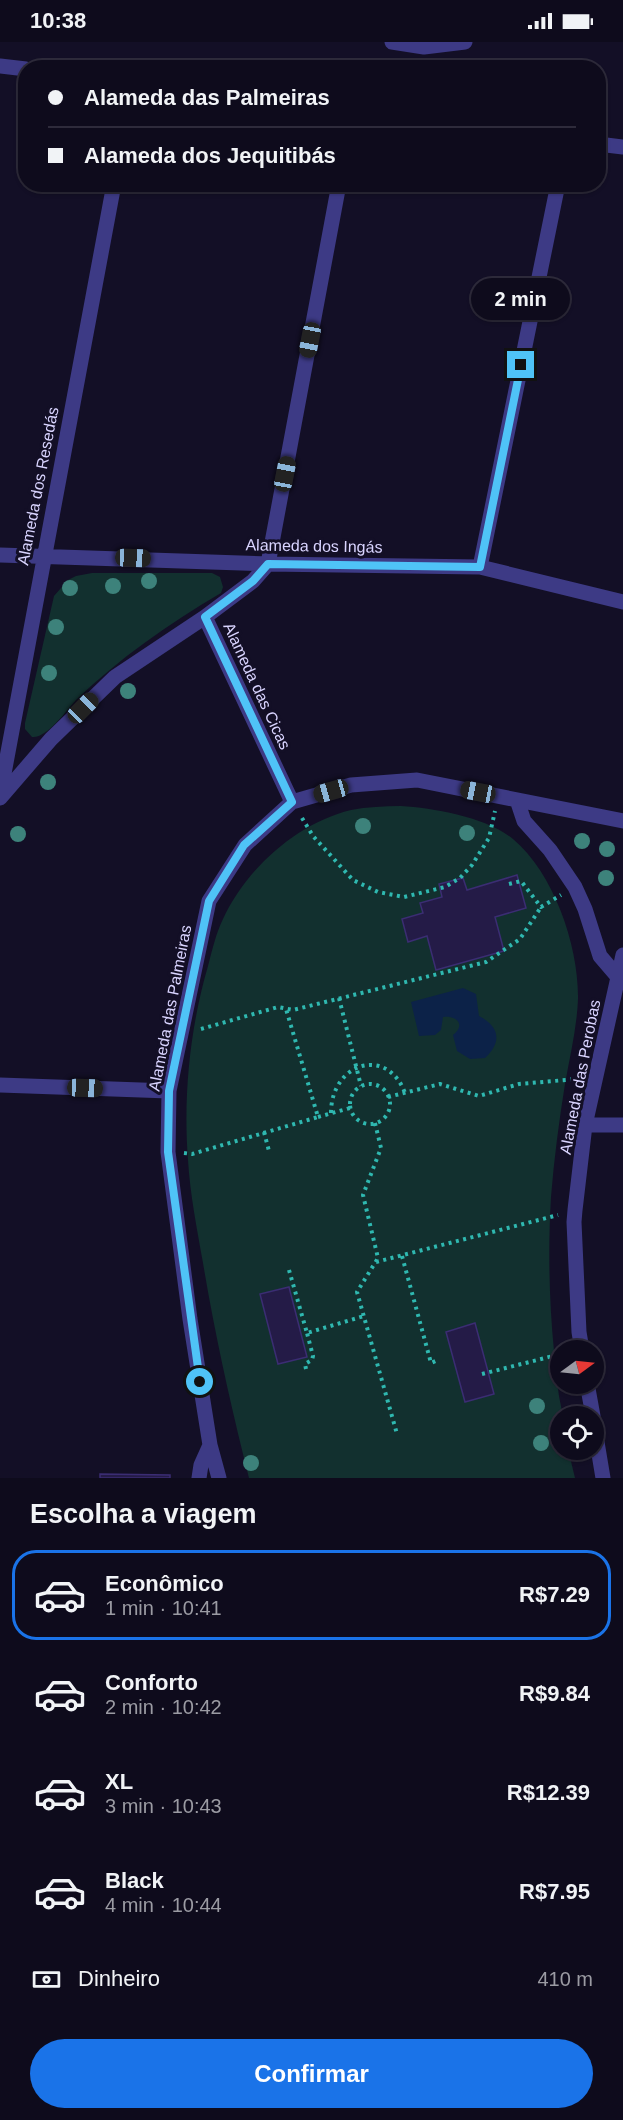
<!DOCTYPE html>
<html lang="pt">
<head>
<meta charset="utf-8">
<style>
  :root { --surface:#0e0b1c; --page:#1c1929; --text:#f1f3f6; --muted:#9b9ba3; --line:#2e2b3b; --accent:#1a73e8 }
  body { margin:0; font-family:Helvetica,sans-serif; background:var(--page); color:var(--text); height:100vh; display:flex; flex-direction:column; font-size:22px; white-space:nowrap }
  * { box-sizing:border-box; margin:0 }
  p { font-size:20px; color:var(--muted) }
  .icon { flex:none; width:33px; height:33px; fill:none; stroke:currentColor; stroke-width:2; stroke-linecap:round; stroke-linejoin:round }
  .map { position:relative; height:1436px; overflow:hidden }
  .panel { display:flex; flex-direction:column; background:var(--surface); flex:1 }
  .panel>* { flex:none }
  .hud { position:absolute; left:18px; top:18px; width:588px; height:132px; border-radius:24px; box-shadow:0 2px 4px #0004,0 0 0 2px var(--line); display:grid; align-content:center; height:132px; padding:0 30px; background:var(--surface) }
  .needle { width:39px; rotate:75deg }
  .buttons { position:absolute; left:550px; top:1298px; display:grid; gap:12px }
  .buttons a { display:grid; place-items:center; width:54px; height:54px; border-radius:50%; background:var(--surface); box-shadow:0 2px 4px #0004,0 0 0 2px var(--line); font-size:30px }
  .end { position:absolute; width:27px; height:27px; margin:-14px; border:8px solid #4fc3f7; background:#111; box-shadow:0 0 0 3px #111 }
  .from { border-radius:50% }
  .bubble { position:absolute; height:42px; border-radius:21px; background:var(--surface); box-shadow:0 2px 4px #0004,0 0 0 2px var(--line); font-size:20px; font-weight:800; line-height:42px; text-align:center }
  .car { position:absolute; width:18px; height:36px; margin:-18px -9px; border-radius:8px; box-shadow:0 0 4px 2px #0007; background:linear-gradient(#222 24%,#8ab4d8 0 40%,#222 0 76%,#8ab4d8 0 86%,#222 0) }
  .hud b { display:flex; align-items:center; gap:21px; height:57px; font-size:22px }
  .hud b+b { border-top:2px solid var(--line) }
  .hud i { width:15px; height:15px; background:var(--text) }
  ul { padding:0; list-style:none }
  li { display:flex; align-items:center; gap:18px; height:90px; margin:0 12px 9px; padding:0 18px; border:3px solid transparent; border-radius:24px }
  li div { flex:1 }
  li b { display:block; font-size:22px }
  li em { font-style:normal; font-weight:800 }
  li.on { border-color:var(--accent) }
  li>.icon { width:54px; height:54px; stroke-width:1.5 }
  h2 { padding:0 30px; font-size:27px; line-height:72px }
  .pay { display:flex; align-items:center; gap:15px; height:66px; padding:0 30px; font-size:22px }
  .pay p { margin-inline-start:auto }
  .primary-button { display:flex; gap:12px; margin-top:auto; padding:12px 30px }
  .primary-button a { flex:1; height:69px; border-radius:36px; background:var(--accent); color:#fff; font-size:24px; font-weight:800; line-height:69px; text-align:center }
  .status { display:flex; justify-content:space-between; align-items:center; height:42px; padding:0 30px; background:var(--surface); direction:ltr }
  .status svg { height:16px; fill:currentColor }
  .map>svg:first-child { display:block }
  .green { fill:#12302f }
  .water { fill:#0c2248 }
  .building { fill:#241b47; stroke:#3b2d73; stroke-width:1.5 }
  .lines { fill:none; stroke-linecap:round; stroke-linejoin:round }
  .path { stroke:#2fb8b0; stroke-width:4; stroke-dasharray:3 4.5; stroke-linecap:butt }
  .minor { stroke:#3d3a85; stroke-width:15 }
  .tree { fill:#3d827b }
  .route { stroke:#4fc3f7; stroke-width:8 }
  .labels { text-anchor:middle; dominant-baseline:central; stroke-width:6; stroke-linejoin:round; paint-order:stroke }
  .street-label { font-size:16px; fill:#d9d4ff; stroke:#130f26 }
</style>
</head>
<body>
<div class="status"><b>10:38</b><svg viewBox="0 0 49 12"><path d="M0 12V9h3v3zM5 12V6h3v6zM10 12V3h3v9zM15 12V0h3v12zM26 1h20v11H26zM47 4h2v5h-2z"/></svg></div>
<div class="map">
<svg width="623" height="1436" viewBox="0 0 623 1436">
  <rect width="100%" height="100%" fill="#130f26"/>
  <path class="green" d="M92,531H212L220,535L223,545L221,551C168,582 120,616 76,658C66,669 46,697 32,695L25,687V681L54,554L68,538L76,534Z
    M401,764C434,766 486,775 513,797C554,831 579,905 578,957C577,985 570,1014 565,1042C559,1079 554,1117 551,1155C548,1206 549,1258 554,1309C555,1324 557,1339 559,1354C560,1360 562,1367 562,1372C562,1381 561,1396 561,1407H568L575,1436H249L244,1416C228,1351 214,1287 203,1221C197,1187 190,1152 188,1118C183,1053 190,986 208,924C212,909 216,891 223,877C246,827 297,781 351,768C367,765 384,764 401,764Z"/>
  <path class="water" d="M463,946L476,952L479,974C500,985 502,1000 485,1016L470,1017L457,1009L453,993C466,983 457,973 443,975L441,988L435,993L419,994L411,960Z"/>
  <path class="building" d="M517,833L526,866L495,875L504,909L436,928L427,894L408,900L402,877L423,871L420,861L442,855L439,842L463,836L467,848Z
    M289,1245L307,1315L278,1322L260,1252Z
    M475,1281L494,1352L465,1360L446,1290Z
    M100,1432L170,1433V1436H100Z"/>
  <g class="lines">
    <path class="path" d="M302,776L313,794L353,838L378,850L404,855L445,845L460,836L472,823L489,796L495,769
      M509,842L521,839L541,865L561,853
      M339,956L361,1044
      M201,987L278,965L293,968L486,920L520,897L541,865
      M350 1062a20 20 0 1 1 40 0a20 20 0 1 1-40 0Z
      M388,1055L440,1042L479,1054L519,1042L577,1037
      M331,1071C331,1021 387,1003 405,1051
      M318,1075L350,1066
      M375,1081L381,1106L363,1153L378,1216L357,1250L397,1392
      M264,1090L269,1109
      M184,1111L192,1112L318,1075L286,967
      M402,1214L431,1321L438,1318
      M376,1220L558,1173
      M289,1228L307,1291L364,1274
      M306,1327L305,1322L312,1318L313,1314L307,1291
      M482,1332L561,1312"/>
    <path class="minor" d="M392,0L424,5L465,0
      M0,24L26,27
      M598,102L623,105
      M0,513L268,522L480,525L623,560
      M480,525L558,142
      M205,575L292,760
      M0,753L114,142
      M0,756L51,697L115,635L205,575L253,539L268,522L339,142
      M517,758L524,779L550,808L575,845L585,867L600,914L618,935
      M0,1043L169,1049
      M585,1083H623
      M582,1308L579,1290L574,1180L575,1168L585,1083L623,913
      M587,1341L593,1374
      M594,1382L603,1436
      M199,1436L201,1423L210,1403
      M219,1436L210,1403L190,1277L168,1110L169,1049L209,859L245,803L292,760L351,743L417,738L623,779"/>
  </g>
  <g class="tree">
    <circle cx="149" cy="539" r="8"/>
    <circle cx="113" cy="544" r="8"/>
    <circle cx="70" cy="546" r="8"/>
    <circle cx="56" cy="585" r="8"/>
    <circle cx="49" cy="631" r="8"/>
    <circle cx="128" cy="649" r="8"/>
    <circle cx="48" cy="740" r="8"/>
    <circle cx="363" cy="784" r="8"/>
    <circle cx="467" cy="791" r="8"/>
    <circle cx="18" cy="792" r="8"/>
    <circle cx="582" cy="799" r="8"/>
    <circle cx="607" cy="807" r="8"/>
    <circle cx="606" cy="836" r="8"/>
    <circle cx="537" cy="1364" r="8"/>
    <circle cx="541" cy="1401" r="8"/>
    <circle cx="251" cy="1421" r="8"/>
  </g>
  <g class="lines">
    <path class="route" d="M200,1340L168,1110L169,1049L209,859L244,803L292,760L205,575L253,539L268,522L480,525L521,323"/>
  </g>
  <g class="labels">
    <g class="street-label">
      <text transform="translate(38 444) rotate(-79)">Alameda dos Resedás</text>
      <text transform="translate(314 504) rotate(1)">Alameda dos Ingás</text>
      <text transform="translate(257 644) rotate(65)">Alameda das Cicas</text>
      <text transform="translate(170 966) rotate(-79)">Alameda das Palmeiras</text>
      <text transform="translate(580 1035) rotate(-79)">Alameda das Perobas</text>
    </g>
  </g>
</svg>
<div class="buttons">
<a><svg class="needle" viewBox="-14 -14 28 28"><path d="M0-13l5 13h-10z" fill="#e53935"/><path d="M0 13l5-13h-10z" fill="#9b9ba3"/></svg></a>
<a><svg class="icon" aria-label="locate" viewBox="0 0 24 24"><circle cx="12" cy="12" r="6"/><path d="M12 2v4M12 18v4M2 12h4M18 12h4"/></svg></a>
</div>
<i class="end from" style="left:200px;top:1340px"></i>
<i class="end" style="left:521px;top:323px"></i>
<div class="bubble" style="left:471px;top:236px;width:99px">2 min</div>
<i class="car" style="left:310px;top:298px;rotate:191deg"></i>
<i class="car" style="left:285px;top:432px;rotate:11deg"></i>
<i class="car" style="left:133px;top:516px;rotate:92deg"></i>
<i class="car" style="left:83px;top:666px;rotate:45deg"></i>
<i class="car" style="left:331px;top:749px;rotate:254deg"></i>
<i class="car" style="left:478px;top:750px;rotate:281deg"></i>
<i class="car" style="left:85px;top:1046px;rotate:92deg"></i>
<div class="hud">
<b><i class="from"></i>Alameda das Palmeiras</b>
<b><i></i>Alameda dos Jequitibás</b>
</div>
</div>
<section class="panel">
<h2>Escolha a viagem</h2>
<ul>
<li class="on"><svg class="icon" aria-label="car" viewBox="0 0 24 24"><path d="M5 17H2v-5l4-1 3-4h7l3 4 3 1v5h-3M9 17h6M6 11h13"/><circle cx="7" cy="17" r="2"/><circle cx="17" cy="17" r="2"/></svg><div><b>Econômico</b><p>1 min · 10:41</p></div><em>R$7.29</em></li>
<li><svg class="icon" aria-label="car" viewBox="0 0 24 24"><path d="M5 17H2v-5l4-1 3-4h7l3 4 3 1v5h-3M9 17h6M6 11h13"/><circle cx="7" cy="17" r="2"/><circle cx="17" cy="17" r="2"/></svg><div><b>Conforto</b><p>2 min · 10:42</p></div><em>R$9.84</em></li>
<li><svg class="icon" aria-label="car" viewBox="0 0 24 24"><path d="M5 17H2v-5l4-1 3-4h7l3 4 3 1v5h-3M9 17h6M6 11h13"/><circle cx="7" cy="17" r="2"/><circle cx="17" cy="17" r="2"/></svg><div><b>XL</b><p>3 min · 10:43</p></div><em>R$12.39</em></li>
<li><svg class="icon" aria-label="car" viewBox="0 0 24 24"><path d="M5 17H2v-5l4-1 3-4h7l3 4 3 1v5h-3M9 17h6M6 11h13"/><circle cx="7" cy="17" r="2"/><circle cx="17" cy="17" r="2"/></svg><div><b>Black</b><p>4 min · 10:44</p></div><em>R$7.95</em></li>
</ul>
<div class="pay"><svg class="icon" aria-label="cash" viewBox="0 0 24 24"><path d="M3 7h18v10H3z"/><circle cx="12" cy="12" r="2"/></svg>Dinheiro<p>410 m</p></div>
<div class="primary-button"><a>Confirmar</a></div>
</section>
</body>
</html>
